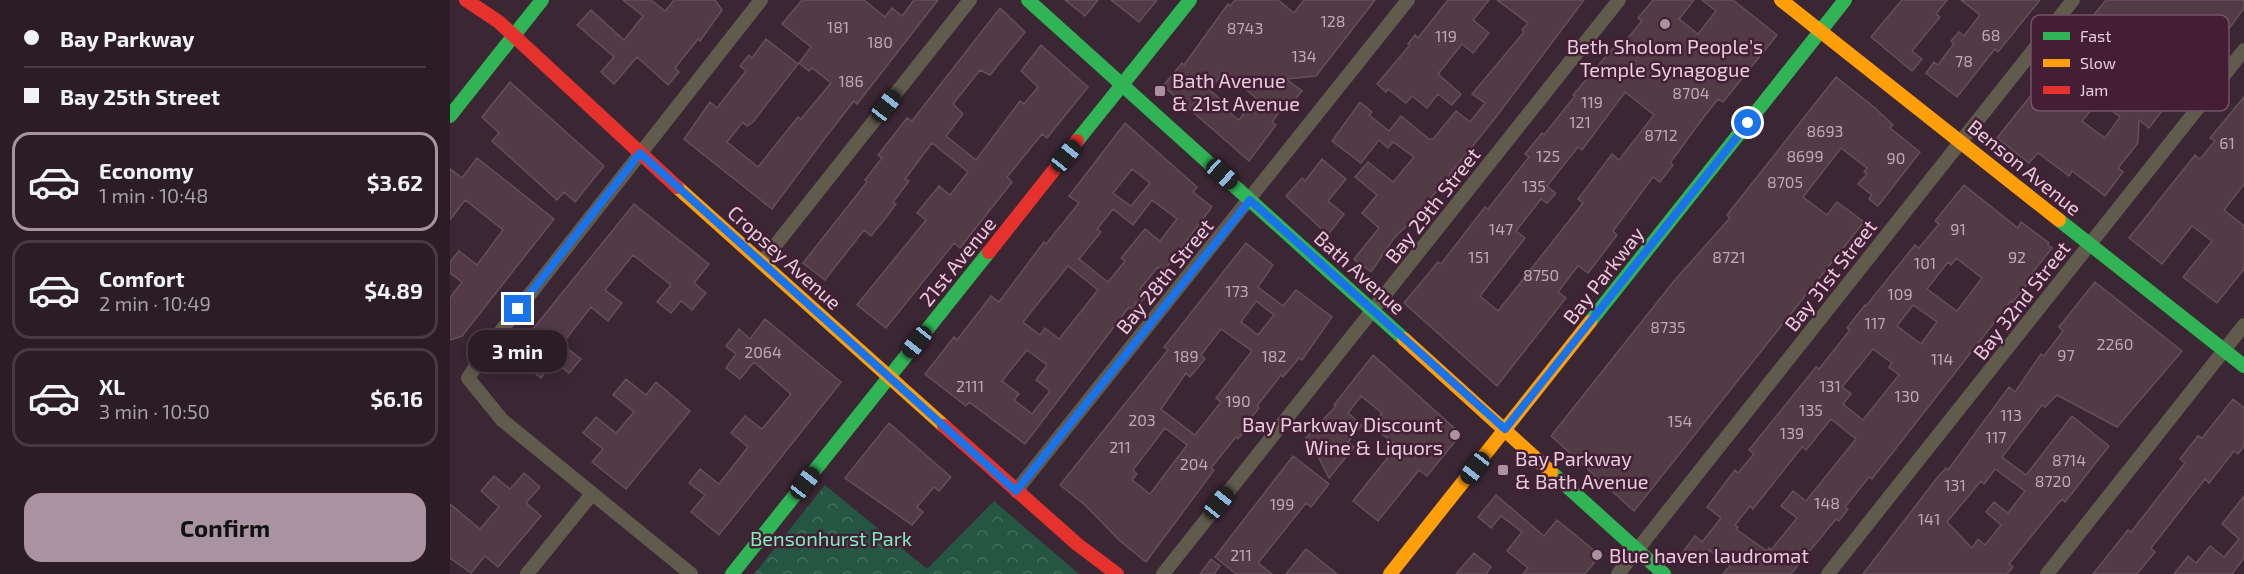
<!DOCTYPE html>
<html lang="en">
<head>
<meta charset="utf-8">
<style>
  :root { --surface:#2c1c26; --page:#382932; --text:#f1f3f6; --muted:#a6a1a7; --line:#483a43; --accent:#aa93a0 }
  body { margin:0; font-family:"Exo 2",sans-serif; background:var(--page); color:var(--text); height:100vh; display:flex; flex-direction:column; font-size:22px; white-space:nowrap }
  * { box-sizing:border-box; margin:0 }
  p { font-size:20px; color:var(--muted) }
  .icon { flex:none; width:33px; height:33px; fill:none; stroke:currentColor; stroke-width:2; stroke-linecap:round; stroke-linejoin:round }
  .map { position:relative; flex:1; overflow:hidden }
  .panel { display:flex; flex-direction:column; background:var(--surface); width:450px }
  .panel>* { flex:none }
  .guide { display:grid; align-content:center; height:132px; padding:0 24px; background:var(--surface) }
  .end { position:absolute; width:27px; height:27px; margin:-14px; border:8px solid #1a73e8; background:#fff; box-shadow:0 0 0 3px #fff }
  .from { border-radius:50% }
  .bubble { position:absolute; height:42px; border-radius:18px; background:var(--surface); box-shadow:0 3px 15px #0003,0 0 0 2px var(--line); font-size:20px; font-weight:700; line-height:42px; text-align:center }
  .car { position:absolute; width:18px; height:36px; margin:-18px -9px; border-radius:8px; box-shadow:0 0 4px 2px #0007; background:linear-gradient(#222 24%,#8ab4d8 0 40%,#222 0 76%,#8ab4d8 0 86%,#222 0) }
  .guide b { display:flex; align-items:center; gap:21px; height:57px; font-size:22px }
  .guide b+b { border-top:2px solid var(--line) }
  .guide i { width:15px; height:15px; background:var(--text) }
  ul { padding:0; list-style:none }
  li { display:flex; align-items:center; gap:18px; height:99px; margin:0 12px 9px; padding:0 12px; border:3px solid var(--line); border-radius:18px }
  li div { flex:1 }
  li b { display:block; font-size:22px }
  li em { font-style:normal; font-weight:700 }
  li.selected { border-color:var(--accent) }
  li>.icon { width:54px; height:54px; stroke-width:1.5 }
  .action { display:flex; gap:12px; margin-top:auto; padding:12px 24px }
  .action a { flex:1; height:69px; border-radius:18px; background:var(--accent); color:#111; font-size:24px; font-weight:700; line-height:69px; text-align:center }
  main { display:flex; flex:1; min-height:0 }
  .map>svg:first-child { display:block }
  .park { fill:url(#park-crowns) }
  .building { fill:#523b45; stroke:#635058; stroke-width:1.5; fill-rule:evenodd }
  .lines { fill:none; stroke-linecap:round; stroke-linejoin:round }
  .street { stroke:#615b4e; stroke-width:14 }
  .fast { stroke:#30b455; stroke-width:14 }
  .slow { stroke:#ff9f0a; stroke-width:14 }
  .jam { stroke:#e5322d; stroke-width:14 }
  .route { stroke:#1a73e8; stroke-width:8 }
  .poi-dot { fill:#aa93a0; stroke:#431e35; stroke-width:2 }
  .labels { text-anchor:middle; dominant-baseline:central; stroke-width:5; stroke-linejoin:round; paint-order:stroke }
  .number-label { font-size:16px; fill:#c1a8b6 }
  .poi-label { font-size:20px; fill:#e6cddb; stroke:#431e35; text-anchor:start }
  .street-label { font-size:20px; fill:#e6cddb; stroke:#431e35 }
  .park-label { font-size:20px; fill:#7befbc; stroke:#431e35 }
  .key { fill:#431e35; stroke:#745367; stroke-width:1.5 }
  .key-label { font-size:16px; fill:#e6cddb }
</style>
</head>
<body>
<main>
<section class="panel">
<div class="guide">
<b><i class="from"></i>Bay Parkway</b>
<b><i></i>Bay 25th Street</b>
</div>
<ul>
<li class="selected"><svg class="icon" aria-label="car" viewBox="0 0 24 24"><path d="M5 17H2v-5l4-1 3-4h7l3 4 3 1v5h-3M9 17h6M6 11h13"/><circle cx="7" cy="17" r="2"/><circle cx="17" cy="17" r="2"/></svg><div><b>Economy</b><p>1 min · 10:48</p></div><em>$3.62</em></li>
<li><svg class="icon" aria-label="car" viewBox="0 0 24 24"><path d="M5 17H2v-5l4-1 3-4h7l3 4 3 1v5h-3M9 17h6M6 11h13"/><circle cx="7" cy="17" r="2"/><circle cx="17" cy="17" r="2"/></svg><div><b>Comfort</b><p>2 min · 10:49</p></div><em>$4.89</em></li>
<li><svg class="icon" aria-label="car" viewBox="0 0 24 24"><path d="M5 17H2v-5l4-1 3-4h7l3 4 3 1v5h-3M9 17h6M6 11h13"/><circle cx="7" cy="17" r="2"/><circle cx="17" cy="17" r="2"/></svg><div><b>XL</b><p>3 min · 10:50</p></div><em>$6.16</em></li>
</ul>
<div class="action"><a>Confirm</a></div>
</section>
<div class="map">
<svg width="1794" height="574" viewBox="0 0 1794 574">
  <defs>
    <pattern id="park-crowns" width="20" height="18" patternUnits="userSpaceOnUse" patternTransform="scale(1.5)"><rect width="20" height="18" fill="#245643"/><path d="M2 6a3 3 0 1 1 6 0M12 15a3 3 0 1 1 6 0" fill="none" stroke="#446d5e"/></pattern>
  </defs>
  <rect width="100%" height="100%" fill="#3b2633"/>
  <path class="park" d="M375,485L477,569L544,501L629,574H304Z"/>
  <path class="building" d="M173,0H201L215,11L224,0H265L272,10L250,41L248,39L225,68L229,72L218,85L187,57L164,84L151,72L164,57L127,25L141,10L174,40L193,16Z
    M352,0H414L435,17L442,8L452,16L464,0H488L407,104L404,101L375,138L322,209L234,139L260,102L267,108L281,90L296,71L290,66L299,55L302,58L316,39L348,64L303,122L297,126L293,122L277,142L308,167L348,117L351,119L381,83L362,68L359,71L349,63L361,47L332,24Z
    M615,0H648L635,16Z
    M661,0H707L689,22Z
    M785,0H828L844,13L854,0H925L866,76L836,79L852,91L839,107L835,104L822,122L826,125L799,161L713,86L732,63L734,65L778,4L780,6ZM774,71L806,98L789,120L770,105L773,102L760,90Z
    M998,0H1039L1023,20L1039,33L1023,53L1012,44L988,74L1011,94L1002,105L988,94L977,108L962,96L956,103L938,89L936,92L927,84L960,45L958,44L965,35L968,38Z
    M1047,0H1134L1046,117L965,218L944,238L921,272L904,259L929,228L912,213L927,195L905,177L918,162L943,182L964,157L943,142L938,148L929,140L911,163L882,141L910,102L922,112L919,115L939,131L951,116L979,139H983L1006,111L1020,122L1035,103L1022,94L1074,32L1072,30L1078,23Z
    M1203,0H1244L1229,19L1248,34L1266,11L1252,0H1283L1327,35L1273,102L1268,99L1250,122L1220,163L1223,165L1210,182L1203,177L1163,231L1167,235L1138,273L1128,266L1108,292L1116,298L1047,386L954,303L988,262L991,264L1035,207L1038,209L1079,157L1075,154L1092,133L1094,135L1125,96L1123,95L1169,41L1173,44L1192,21L1188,18ZM1175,92L1204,115L1169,160L1162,154L1128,199L1133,203L1048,311L1030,296L1075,238L1066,231L1091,199L1097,203L1106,193L1097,186L1128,147L1132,150Z
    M1452,0H1497L1486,14L1490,17L1462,51L1472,59L1462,71L1421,37Z
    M1511,0H1590L1548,52L1545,49L1507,97L1476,73L1484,62L1488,65L1496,54L1504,44L1501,41L1509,32L1514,36L1530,15Z
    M1656,0H1794V8L1778,30L1775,28L1699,128L1689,120L1688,143L1668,168L1673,172L1655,196L1622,171L1619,176L1588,153L1579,163L1547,138L1603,68L1611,74L1632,48L1623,40ZM1680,26L1711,52L1686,84L1672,73L1664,84L1646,69ZM1649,101L1670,117L1655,138L1632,121Z
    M550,8L575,32L540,75L530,70L503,104L513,114L496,136L526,160L570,101L574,104L588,87L571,71L591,45L638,87L597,138L592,134L557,177L562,182L510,248L504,243L436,328L407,305L476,220L467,213L489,186L500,195L518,172L482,143L455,179L459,181L443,202L446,204L438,215L421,236L414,230L375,280L353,263L417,182L415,180L432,158L428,155L457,118L462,121Z
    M1386,77L1424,107L1443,125L1440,128L1470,152L1428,206L1419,199L1422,195L1408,184L1417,174L1414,172L1417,168L1391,148L1353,197L1377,215L1387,202L1414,222L1184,511L1101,436L1224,281L1280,218L1277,215Z
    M60,82L154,166L125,202L114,192L107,200L42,141L49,133L32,117Z
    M1794,97V184L1774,210L1794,226V269L1767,303L1733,277L1762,241L1742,226L1712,264L1679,238L1745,155L1750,159L1765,141L1760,138Z
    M675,123L747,187L743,192L762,207L713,272L708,267L690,289L697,295L689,304L687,302L681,309L679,307L575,444L519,402L516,406L475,374L504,337L507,340L541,296L549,302L594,242L596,244L629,203L619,196ZM682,169L700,183L681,206L663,193ZM702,200L727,219L710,241L695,229L671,258L675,261L658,282L629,259L651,232L647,229L663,209L683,225ZM618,266L648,290L609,339L595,328L590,335L573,322ZM577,350L597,365L586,380L600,391L582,414L564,400L569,394L552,381Z
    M27,158L104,219L12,336L0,340V298L12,282L0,273V262L9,251L27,265L53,230L15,200L0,220V169L12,178Z
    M872,159L896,179L878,201L894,214L878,235L836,196L852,178L855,181Z
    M1514,185L1568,228L1571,222L1599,243L1598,245L1602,248L1576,281L1578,283L1563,302L1561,301L1422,479L1419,477L1395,507L1398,509L1389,521L1386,519L1341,574H1273L1280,566L1259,550L1248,565L1232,553L1245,536L1252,542L1271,518L1257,507L1285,470L1288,473L1304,454L1299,450L1366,367L1369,369L1400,330L1397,328L1415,305L1416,306L1465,245L1469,248L1489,224L1485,221ZM1506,258L1532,278L1507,311L1477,289L1498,262L1501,265ZM1463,305L1487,322L1471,344L1447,326ZM1423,349L1442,363L1439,367L1449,375L1413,420L1393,404L1401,394L1392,387ZM1381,419L1406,439L1356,501L1343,491L1331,506L1347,518L1321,550L1319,548L1317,551L1286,529L1288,527L1285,525L1300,506L1303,509L1352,447L1356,450Z
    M184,204L259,264L244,283L256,293L242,310L231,301L221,313L207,302L221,285L183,255L155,290L172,303L158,321L141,307L112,344L131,359L119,373L104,361L91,378L62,355Z
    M796,243L823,265L808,287L833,306L846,290L882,317L852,360L849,358L833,377L831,375L807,406L809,408L794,426L797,428L788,439L786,437L761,468L764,470L696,562L670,541L636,506L610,485L718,350L714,347ZM806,301L824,315L808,335L791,322ZM771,329L802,351L766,398L771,402L745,435L711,409L736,373L740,377L755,359L751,355ZM715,428L737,445L700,494L682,480L687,474L683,470Z
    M1645,282L1732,351L1667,427L1607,395L1595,407L1592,405L1552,457L1576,475L1622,416L1659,446L1615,502L1612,499L1587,529L1559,564L1563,567L1557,574H1413L1487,478L1496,468L1498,470L1559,387L1565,392L1591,354L1594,356L1613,331L1609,327ZM1545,469L1575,491L1558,513L1544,502L1536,512L1551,525L1535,545L1528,539L1522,548L1497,522L1531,481L1534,484Z
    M315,319L391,382L269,535L241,512L255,495L239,483L250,469L269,484L298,447L281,433L295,416L312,429L341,394L304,362L290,379L276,368L286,354L276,346L289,329L300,339Z
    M923,355L1011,434L977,476L969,470L928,521L903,501L947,446L922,426L932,413L911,396L898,413L912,425L898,442L904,447L879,478L865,450L866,446L856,438L886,406L884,405Z
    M176,379L196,395L206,382L240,411L176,489L142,462L153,449L133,433L146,417L166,433L184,412L163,395Z
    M1783,399L1794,408V446L1788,454L1784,451L1759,483L1755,479L1701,548L1705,552L1687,574H1643L1678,530L1681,532L1735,463L1730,459L1748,436L1752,438Z
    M439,423L501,477L489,491L484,487L467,507L473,512L462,525L395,478Z
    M843,456L879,484L861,507L856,503L808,563L822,574H786L765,557Z
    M74,473L90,487L76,503L91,516L48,567L35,556L21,573L0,558V504L30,529L49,507L31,491L44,476L60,489Z
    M1046,495L1094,536L1107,520L1150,555L1135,574H1073L1078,568L1057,551L1072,532L1051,516L1041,528L1028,517Z
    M1794,496V558L1782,574H1724L1738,556L1746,563L1760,546L1774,557L1789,539L1772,524Z
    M856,549L887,574H836Z
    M1024,553L1041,567L1036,574H1006Z
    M761,559L770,566L764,574H750Z"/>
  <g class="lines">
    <path class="street" d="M312,262L520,0
      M566,491L958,0
      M77,574L142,494
      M241,574L52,420L18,378L40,345L311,0
      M713,574L1169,0
      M1168,574L1623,0
      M1378,574L1794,50
      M1597,574L1794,325"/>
    <path class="fast" d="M578,0L954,339
      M0,116L92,0
      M627,141L740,0
      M1609,220L1794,366
      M1140,322L1395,0
      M1101,472L1214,574
      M282,574L539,252"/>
    <path class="slow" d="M1331,0L1609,220
      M227,187L494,426
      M954,339L1101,472
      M940,574L1140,322"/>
    <path class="jam" d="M16,0L49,22L227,187
      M539,252L627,141
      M494,426L627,544L667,574"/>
  </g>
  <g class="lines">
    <path class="route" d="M68,309L190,153L566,491L800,200L1055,429L1298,123"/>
  </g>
  <g class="poi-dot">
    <circle cx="1215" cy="24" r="6"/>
    <rect x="704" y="85" width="12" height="12" rx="3"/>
    <circle cx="1005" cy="435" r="6"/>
    <rect x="1047" y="464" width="12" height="12" rx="3"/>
    <circle cx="1147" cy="555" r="6"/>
  </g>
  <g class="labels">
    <g class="number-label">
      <text x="883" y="20">128</text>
      <text x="388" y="26">181</text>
      <text x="795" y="27">8743</text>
      <text x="1541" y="34">68</text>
      <text x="996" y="35">119</text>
      <text x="430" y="41">180</text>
      <text x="854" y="55">134</text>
      <text x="1514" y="60">78</text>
      <text x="401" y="80">186</text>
      <text x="1241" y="92">8704</text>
      <text x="1142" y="101">119</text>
      <text x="1130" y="121">121</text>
      <text x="1375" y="130">8693</text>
      <text x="1211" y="134">8712</text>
      <text x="1777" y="142">61</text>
      <text x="1098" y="155">125</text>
      <text x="1355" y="155">8699</text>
      <text x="1446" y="157">90</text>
      <text x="1335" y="181">8705</text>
      <text x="1084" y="185">135</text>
      <text x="1051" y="228">147</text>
      <text x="1508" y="228">91</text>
      <text x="1029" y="256">151</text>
      <text x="1279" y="256">8721</text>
      <text x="1567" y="256">92</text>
      <text x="1475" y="262">101</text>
      <text x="1091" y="274">8750</text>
      <text x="787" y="290">173</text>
      <text x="1450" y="293">109</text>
      <text x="1425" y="322">117</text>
      <text x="1218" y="326">8735</text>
      <text x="1665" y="343">2260</text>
      <text x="313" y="351">2064</text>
      <text x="1616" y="354">97</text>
      <text x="736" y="355">189</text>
      <text x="824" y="355">182</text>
      <text x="1492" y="358">114</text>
      <text x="520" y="385">2111</text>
      <text x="1380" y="385">131</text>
      <text x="1457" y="395">130</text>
      <text x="788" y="400">190</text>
      <text x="1361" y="409">135</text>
      <text x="1561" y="414">113</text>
      <text x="692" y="419">203</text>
      <text x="1230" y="420">154</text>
      <text x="1342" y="432">139</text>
      <text x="1546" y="436">117</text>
      <text x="670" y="446">211</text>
      <text x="1619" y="459">8714</text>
      <text x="744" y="463">204</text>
      <text x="1603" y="480">8720</text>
      <text x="1505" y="484">131</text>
      <text x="1377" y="502">148</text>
      <text x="832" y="503">199</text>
      <text x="1479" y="518">141</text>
      <text x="791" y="554">211</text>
    </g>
    <g class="poi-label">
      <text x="1215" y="46" text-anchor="middle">Beth Sholom People's<tspan x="1215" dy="23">Temple Synagogue</tspan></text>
      <text x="722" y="80">Bath Avenue<tspan x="722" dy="23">&amp; 21st Avenue</tspan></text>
      <text x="993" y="424" text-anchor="end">Bay Parkway Discount<tspan x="993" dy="23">Wine &amp; Liquors</tspan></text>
      <text x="1065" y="458">Bay Parkway<tspan x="1065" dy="23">&amp; Bath Avenue</tspan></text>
      <text x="1159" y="555">Blue haven laudromat</text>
    </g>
    <g class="street-label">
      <text transform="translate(1575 167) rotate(39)">Benson Avenue</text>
      <text transform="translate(982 205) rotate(-52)">Bay 29th Street</text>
      <text transform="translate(335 257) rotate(42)">Cropsey Avenue</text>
      <text transform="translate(507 261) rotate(-51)">21st Avenue</text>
      <text transform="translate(910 272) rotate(42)">Bath Avenue</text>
      <text transform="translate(1153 275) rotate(-52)">Bay Parkway</text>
      <text transform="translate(1380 275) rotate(-52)">Bay 31st Street</text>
      <text transform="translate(714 276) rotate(-51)">Bay 28th Street</text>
      <text transform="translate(1571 300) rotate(-52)">Bay 32nd Street</text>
    </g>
    <g class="park-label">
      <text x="381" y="538">Bensonhurst Park</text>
    </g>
  </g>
  <rect x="1581" y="15" width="198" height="96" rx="9" class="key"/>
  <rect x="1593" y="32" width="27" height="8" fill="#30b455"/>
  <rect x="1593" y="59" width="27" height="8" fill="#ff9f0a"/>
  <rect x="1593" y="86" width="27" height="8" fill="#e5322d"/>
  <g class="key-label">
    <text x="1630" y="42">Fast</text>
    <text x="1630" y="69">Slow</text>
    <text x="1630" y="96">Jam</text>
  </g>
</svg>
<i class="end from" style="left:1298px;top:123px"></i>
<i class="end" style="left:68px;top:309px"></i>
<div class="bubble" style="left:18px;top:330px;width:99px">3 min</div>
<i class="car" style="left:436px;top:106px;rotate:38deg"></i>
<i class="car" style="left:616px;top:156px;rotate:39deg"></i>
<i class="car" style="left:772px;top:174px;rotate:132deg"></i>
<i class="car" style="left:467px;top:342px;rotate:219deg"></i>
<i class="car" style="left:1025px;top:468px;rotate:218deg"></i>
<i class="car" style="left:355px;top:483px;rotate:38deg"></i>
<i class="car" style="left:769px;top:503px;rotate:39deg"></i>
</div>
</main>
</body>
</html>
